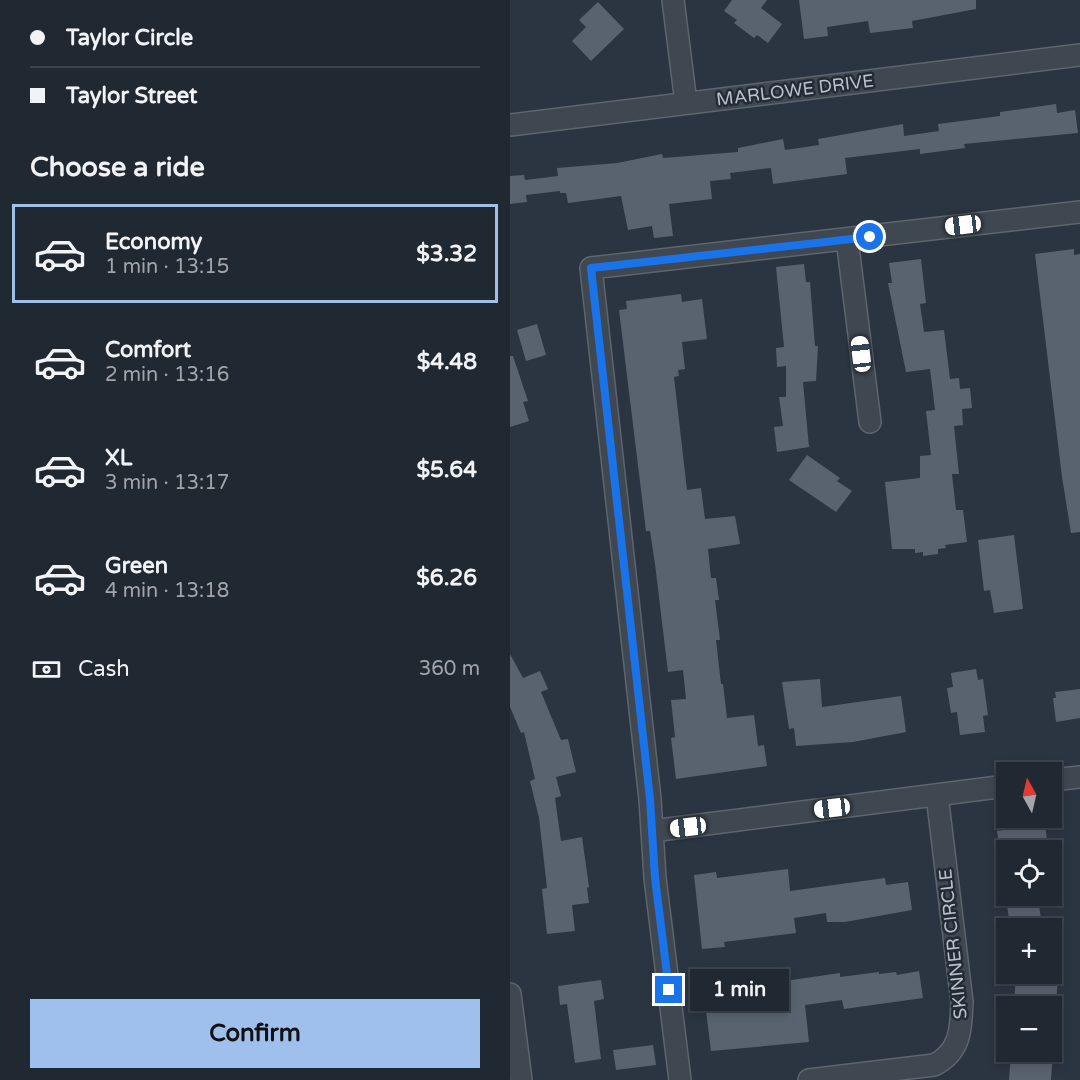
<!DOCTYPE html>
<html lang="en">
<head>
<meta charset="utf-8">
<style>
  :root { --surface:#202831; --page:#2d343d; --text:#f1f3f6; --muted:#a2a6ab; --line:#3d444d; --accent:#9fbfed }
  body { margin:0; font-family:"Varela Round",sans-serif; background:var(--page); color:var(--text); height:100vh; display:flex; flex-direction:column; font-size:22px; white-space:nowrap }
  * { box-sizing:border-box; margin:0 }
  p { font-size:20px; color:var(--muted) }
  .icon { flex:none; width:33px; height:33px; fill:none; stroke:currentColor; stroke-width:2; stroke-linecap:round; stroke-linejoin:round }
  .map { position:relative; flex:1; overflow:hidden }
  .side { display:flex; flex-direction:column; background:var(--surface); width:510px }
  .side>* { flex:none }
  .banner { display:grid; align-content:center; height:132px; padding:0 30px; background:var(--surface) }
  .needle { width:39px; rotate:352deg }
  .buttons { position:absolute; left:486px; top:762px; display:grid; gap:12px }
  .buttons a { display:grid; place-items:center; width:66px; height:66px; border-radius:0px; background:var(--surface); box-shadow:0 3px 9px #0003,0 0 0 2px var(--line); font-size:30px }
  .end { position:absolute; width:27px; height:27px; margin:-14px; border:8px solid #1a73e8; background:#fff; box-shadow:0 0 0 3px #fff }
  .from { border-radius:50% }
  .bubble { position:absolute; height:42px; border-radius:0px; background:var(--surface); box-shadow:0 3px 9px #0003,0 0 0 2px var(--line); font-size:20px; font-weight:700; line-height:42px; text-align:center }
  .car { position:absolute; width:18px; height:36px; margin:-18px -9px; border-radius:8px; box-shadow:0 0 4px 2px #0007; background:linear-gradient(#fff 24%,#345 0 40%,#fff 0 76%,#345 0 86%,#fff 0) }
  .banner b { display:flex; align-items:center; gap:21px; height:57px; font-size:22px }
  .banner b+b { border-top:2px solid var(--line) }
  .banner i { width:15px; height:15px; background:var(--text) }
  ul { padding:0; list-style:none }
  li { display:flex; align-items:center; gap:18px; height:99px; margin:0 12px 9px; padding:0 18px; border:3px solid transparent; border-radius:0px }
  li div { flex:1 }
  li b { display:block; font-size:22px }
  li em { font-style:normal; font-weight:700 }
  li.active { border-color:var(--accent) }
  li>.icon { width:54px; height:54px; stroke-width:1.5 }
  h2 { padding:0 30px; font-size:27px; line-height:72px }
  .pay { display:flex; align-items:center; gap:15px; height:66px; padding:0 30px; font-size:22px }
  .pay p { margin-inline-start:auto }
  .cta { display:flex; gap:12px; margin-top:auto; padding:12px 30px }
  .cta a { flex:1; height:69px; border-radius:0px; background:var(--accent); color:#111; font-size:24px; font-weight:700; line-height:69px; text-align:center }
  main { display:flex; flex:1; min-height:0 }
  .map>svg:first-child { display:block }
  .building { fill:#596370 }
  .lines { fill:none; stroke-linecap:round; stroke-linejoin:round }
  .minor-casing { stroke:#5d656e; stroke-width:24 }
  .minor { stroke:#3f4751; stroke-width:21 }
  .route { stroke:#1a73e8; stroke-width:8 }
  .labels { text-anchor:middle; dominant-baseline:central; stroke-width:5; stroke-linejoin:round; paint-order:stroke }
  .street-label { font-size:18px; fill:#bcc2cb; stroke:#232c36 }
</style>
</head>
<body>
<main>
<section class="side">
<div class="banner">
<b><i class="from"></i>Taylor Circle</b>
<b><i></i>Taylor Street</b>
</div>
<h2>Choose a ride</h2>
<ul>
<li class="active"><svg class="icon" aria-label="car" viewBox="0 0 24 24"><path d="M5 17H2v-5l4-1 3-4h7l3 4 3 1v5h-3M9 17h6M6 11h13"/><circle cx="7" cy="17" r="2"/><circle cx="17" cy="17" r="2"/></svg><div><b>Economy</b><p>1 min · 13:15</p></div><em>$3.32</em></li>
<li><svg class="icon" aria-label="car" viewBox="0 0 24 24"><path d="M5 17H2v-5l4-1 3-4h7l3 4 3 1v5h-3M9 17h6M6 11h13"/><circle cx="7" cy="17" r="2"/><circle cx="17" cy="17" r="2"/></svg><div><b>Comfort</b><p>2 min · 13:16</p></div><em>$4.48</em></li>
<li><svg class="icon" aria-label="car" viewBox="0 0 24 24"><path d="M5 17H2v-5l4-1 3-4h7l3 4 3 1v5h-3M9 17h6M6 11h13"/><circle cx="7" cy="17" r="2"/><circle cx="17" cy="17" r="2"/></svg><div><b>XL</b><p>3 min · 13:17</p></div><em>$5.64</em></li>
<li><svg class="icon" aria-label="car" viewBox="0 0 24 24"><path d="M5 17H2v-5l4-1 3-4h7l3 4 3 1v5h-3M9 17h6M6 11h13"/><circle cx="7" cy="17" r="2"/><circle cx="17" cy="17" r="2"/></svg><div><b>Green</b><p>4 min · 13:18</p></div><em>$6.26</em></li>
</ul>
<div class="pay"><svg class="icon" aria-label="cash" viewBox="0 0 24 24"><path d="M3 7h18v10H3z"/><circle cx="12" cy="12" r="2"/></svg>Cash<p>360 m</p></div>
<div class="cta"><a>Confirm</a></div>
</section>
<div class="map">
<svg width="570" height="1080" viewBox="0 0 570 1080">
  <rect width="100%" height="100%" fill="#2b3541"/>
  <path class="building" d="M222,0H257L251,8L272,24L258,43L247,35L244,38L224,23L227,20L214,11Z
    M289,0H466V9L402,21L403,28L360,33L358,21L317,27L318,36L294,39Z
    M88,2L114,29L81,61L62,41L76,27L69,20Z
    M546,104L547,113L565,110L568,133L454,144L455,148L410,154V149L335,158L337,174L263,184L261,168L220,173L221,179L200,181L202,199L159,204L163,236L144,238L142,226L118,230L111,196L58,203L56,193H50V191L16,195L17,202L0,204V176L14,175L15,180L48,176L47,168L107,163L152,154L153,158L228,152V148L273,139L275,150L309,145L308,139L393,124L394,136L429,131L428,124L490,116V112Z
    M564,249V255L570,254V532L561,533L552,477L525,254Z
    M411,259L416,303L410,304L414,332L434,330L440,379L449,378L450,389L460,388L462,408L452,409L453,425L444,426L449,474H442L446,510H453L457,542L435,545L436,548L428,549V554L413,556V552L405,553V549H382L375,482L410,478V456L421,455L416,411L425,410L420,369L396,372L378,283H382L379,263Z
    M294,264L296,282H300L305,346H308L306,381L293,382L299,447L267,452L264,427L273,426L269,397H276V366L267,367L266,348L274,347L266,267Z
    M171,294L172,302L192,299L197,339L172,342L175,369L168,370L169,376L164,377L177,490L191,488L195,519L225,516L230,544L198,549L201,578H206L209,600H205L210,640H206L211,684H213L217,718L244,715L248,746L254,745L257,766L166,779L161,738L165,737L161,700L176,699L173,670L158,672L145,564L140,531H136L109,310L117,309L116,301Z
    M27,324L36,355L16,361L7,330Z
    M0,356H3L18,401L13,402L19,421L0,427Z
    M297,455L330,478L327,481L342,491L326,512L279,480Z
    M504,535L513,609L484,613L480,590L474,591L468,540Z
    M0,654L13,678L30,671L38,689L31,692L51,740L58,739L66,772L46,777L51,796L45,798L51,841L72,837L79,887L77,888L79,903L62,905L65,931L37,934L32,889L37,888L29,818L20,781L25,779L14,732L11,733L0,707Z
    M466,669L468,680L473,679L478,715L473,716L475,732L450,735L447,712L441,713L437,688L443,687L441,673Z
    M310,679L312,707L391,696L396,732L343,742L286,746L284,728L279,729L272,682Z
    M570,689V718L546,722L543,698H546L545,692Z
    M535,824L537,840L529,841L530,850H490L487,831Z
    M278,869L280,891L375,878L376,885L398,882L402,910L335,922H317L316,913L284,918L286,933L214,942L215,947L192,949L184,875L206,872L207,878Z
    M496,896H528L532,928H500Z
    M409,971L413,998L334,1009L332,1000L295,1005L299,1042L201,1051L194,995L246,989V985L330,973V977L369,972V974L386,972L387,975Z
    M506,974H548L546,1006H504Z
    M91,980L94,999L84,1001L91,1059L65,1063L57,1004L50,1005L48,986Z
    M143,1045L146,1065L106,1070L103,1050Z
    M501,1052H543L541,1080H499Z"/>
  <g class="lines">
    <g class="minor-casing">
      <path id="minor" d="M163,0L176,103
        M0,125L570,55
        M337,239L360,422
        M542,780L570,777
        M142,831L496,786
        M0,994L11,1080
        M170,1080L145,878L140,799L81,268L570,212
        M299,1080L424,1065C451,1052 451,1028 452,1002L427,795"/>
    </g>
    <use href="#minor" class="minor"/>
  </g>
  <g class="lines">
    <path class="route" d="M159,990L145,878L140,799L81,268L360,237"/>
  </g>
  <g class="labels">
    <g class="street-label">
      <text transform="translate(285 90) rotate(-7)">MARLOWE DRIVE</text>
      <text transform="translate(443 944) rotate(-96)">SKINNER CIRCLE</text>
    </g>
  </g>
</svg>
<div class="buttons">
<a><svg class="needle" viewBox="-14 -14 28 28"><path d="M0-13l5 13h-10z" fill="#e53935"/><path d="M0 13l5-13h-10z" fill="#a2a6ab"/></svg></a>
<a><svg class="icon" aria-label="locate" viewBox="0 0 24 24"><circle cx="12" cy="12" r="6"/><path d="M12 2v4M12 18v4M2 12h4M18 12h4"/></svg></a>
<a>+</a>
<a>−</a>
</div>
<i class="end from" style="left:360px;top:237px"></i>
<i class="end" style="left:159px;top:990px"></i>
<div class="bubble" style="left:180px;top:969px;width:99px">1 min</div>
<i class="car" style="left:453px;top:225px;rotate:263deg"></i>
<i class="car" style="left:351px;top:354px;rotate:353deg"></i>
<i class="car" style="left:322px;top:808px;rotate:263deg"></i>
<i class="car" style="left:178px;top:827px;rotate:263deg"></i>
</div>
</main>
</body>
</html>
